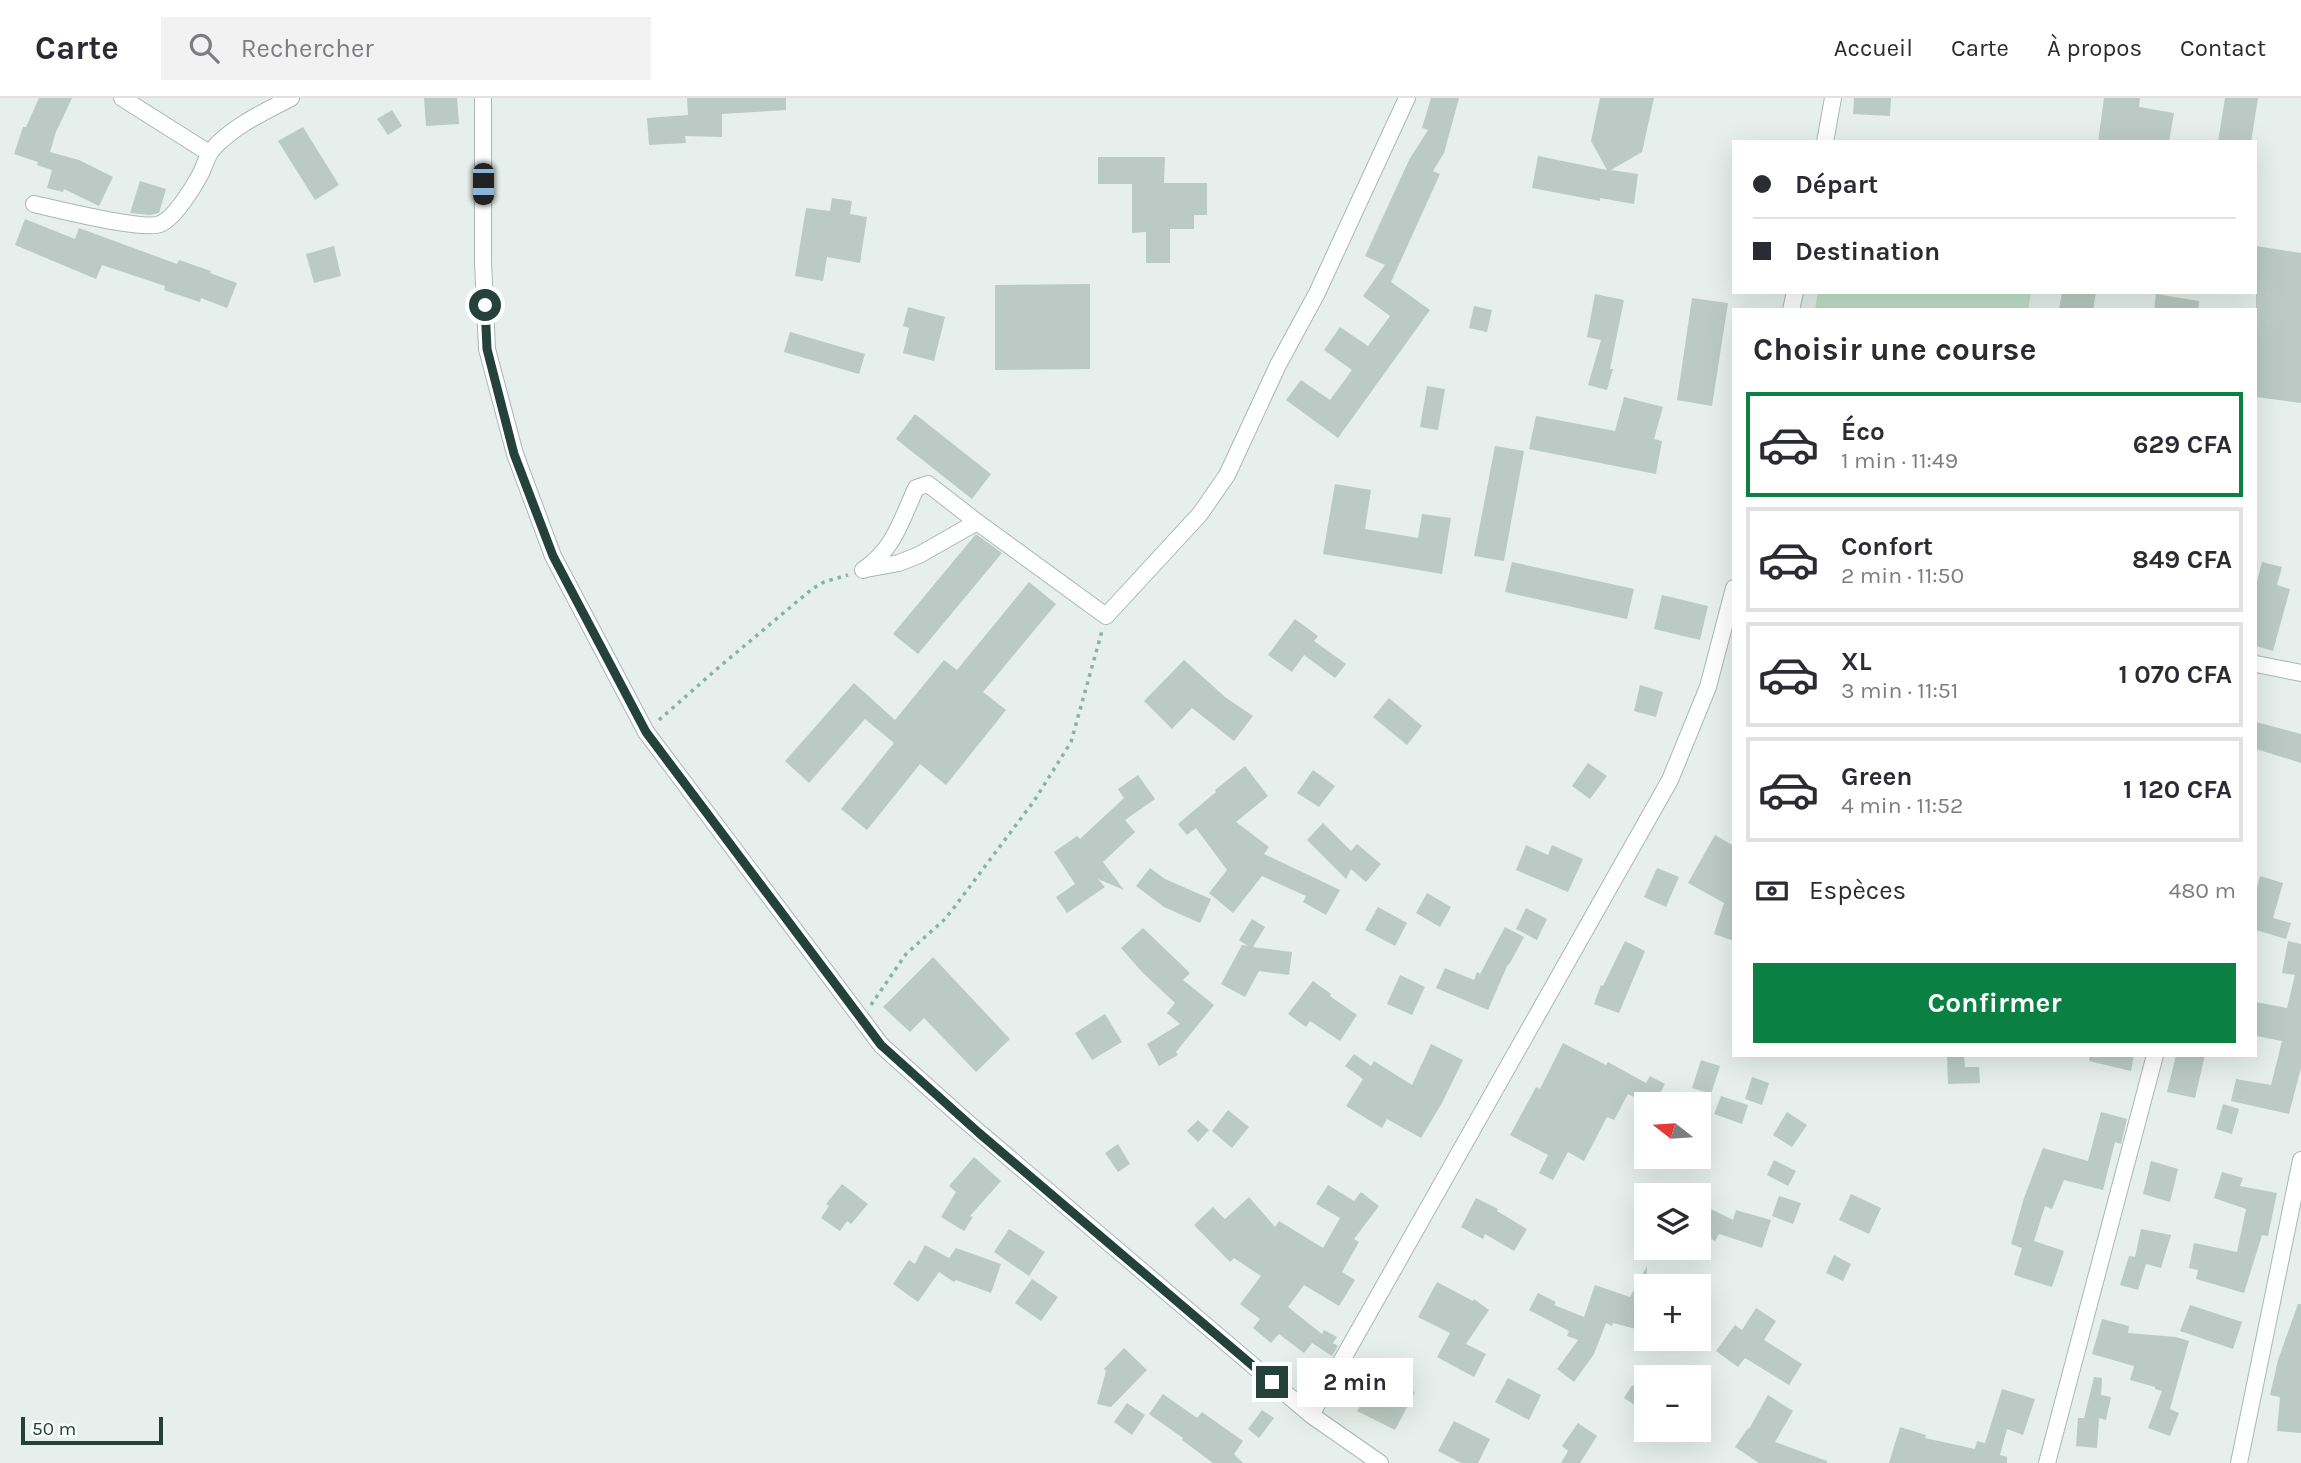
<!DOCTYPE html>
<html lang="fr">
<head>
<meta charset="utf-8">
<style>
  :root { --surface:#fff; --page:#f2f2f3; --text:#2b2b33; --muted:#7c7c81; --line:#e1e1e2; --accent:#0b8043 }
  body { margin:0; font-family:Karla,sans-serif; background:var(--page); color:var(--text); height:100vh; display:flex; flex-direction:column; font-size:26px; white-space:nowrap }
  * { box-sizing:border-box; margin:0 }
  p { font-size:23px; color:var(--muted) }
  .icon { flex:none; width:38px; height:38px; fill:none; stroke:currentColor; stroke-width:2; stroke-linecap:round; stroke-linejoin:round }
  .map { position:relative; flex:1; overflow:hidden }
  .details { position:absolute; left:1732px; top:210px; width:525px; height:749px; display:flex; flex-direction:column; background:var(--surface); border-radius:0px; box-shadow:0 7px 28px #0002 }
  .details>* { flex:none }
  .guide { position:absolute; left:1732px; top:42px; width:525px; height:154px; border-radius:0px; box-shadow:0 7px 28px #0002; display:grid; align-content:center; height:154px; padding:0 21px; background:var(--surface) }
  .needle { width:46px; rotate:287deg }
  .controls { position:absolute; left:1634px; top:994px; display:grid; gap:14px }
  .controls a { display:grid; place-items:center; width:77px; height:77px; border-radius:0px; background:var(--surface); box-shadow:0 7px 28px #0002; font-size:35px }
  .scale { position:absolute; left:21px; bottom:18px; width:142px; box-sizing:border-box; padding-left:7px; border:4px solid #24423a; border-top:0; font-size:19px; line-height:24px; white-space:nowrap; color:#24423a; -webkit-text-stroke:5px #f7fbf9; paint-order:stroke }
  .end { position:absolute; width:32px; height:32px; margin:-16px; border:9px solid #24423a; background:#fff; box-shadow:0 0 0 4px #fff }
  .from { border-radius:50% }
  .bubble { position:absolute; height:49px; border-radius:0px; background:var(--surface); box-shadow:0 7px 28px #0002; font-size:23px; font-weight:700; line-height:49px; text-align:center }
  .car { position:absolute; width:21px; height:42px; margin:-21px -10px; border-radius:9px; box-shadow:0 0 5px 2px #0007; background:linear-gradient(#222 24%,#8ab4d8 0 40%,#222 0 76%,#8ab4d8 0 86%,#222 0) }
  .guide b { display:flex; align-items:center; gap:24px; height:66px; font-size:26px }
  .guide b+b { border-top:2px solid var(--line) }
  .guide i { width:18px; height:18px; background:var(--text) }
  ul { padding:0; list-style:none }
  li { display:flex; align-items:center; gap:21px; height:105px; margin:0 14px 10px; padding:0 7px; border:4px solid var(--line); border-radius:0px }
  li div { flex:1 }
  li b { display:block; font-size:26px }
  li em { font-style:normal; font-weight:700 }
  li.on { border-color:var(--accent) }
  li>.icon { width:63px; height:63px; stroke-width:1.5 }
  h2 { padding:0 21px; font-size:32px; line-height:84px }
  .pay { display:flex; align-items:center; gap:18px; height:77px; padding:0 21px; font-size:26px }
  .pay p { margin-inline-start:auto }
  .button { display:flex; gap:14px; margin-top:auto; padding:14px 21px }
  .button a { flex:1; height:80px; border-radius:0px; background:var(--accent); color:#fff; font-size:28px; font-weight:700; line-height:80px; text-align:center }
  header { display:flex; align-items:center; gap:42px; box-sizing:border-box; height:98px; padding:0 35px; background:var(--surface); border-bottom:2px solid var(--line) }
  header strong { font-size:33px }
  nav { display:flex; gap:38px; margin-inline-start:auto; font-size:24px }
  .search { width:490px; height:63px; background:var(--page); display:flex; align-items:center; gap:18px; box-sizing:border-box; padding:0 24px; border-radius:0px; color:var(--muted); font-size:26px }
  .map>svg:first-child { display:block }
  .park { fill:#bfe0c8 }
  .building { fill:#bbcac4 }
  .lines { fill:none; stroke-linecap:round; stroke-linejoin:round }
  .minor-casing { stroke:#a8b8b2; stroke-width:18 }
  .path { stroke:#86b3a5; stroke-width:3.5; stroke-dasharray:3.5 5; stroke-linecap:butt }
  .minor { stroke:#fff; stroke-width:16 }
  .route { stroke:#24423a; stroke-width:9 }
</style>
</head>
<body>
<header>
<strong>Carte</strong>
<div class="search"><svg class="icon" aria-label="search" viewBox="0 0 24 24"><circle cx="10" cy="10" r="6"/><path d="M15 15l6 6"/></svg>Rechercher</div>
<nav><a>Accueil</a><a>Carte</a><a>À propos</a><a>Contact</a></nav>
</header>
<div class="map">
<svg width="2301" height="1365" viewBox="0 0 2301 1365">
  <rect width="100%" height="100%" fill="#e6efeb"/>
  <path class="park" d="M1818,194H2031L2028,212H1815Z"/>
  <path class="building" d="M39,0H72L56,34L50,54L79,62L113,79L99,108L64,91L63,94L47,90L52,72L37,67L38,64L14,56L23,29H26Z
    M424,0H457L459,26L426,28Z
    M687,0H786V12L722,16V39L685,38L686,45L649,47L647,20L688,17Z
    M1431,0H1459L1444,55L1433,73L1440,76L1391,184L1430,212L1338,340L1286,302L1301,282L1330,302L1352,272L1324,252L1340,229L1368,248L1390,218L1363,198L1385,167L1365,158L1409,62L1428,32L1422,30Z
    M1600,0H1654L1642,54L1611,72L1638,76L1634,106L1600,100V103L1532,90L1538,58L1607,72L1591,43Z
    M1854,0H1891L1890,18L1853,16Z
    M2104,0H2140L2139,9L2174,15L2169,44H2098Z
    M2225,0H2258L2251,44H2218Z
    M392,12L402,28L388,37L377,21Z
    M303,29L339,87L315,102L278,43Z
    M1098,59H1165L1164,85H1207V117H1194V131H1170V165H1146V134L1132,135V86H1098Z
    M140,83L166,91L159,115L150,117L130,115Z
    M832,100L852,103L850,116L867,119L860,165L827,159L823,183L795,178L806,110L830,113Z
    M25,121L75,141L79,130L177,166L179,162L211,173L210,175L237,185L227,210L201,200L200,204L164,192L165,188L102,167L96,181L15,147Z
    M334,148L341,178L314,185L306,156Z
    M2256,148L2301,155V305L2256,299Z
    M1090,186V271L995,272V187Z
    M2062,194H2096L2093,212H2059Z
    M1595,196L1624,202L1610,271H1613L1607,292L1588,287L1601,242L1587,239Z
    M2156,196L2199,203L2198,212H2154Z
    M1692,200L1728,205L1712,308L1677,302Z
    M1474,208L1492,212L1487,234L1469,230Z
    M908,209L945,219L934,263L903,255L909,230L903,228Z
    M790,234L865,256L859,276L784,254Z
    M1427,288L1445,291L1438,332L1420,329Z
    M1624,299L1663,309L1654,341L1662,343L1656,376L1529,351L1536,318L1615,333Z
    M915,316L991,376L972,401L896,341Z
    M1495,348L1524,353L1504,463L1474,458Z
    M1335,386L1371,392L1365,431L1418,440L1422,416L1451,420L1442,476L1323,456Z
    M976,436L1002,455L918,556L893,536Z
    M1512,464L1634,491L1627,521L1505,494Z
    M2262,464L2282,469L2277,487L2290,491L2273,553L2256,548V487Z
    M1029,484L1056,506L983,594L1006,612L946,687L920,666L867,732L841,711L894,645L865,621L809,685L785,663L854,585L895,622L944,562L957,572Z
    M1662,497L1708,508L1700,542L1654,531Z
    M1295,521L1318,538L1314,543L1346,566L1335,580L1304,557L1292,574L1268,557Z
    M1184,562L1225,599L1253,618L1234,643L1192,610L1172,631L1144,603Z
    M1640,587L1663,594L1656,619L1634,613Z
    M1389,600L1422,628L1407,647L1373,619Z
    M2256,624L2301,636V665L2256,651Z
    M1588,665L1607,678L1590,701L1572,688Z
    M1245,668L1268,698L1236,724L1269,749L1264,756L1340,792L1326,817L1303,804L1306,798L1262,778L1233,815L1209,795L1227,772L1196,730L1187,737L1178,726L1216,694L1215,692Z
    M1313,672L1335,688L1319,709L1297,695Z
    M1138,677L1155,701L1125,722L1135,734L1103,764L1124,792L1098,781L1105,789L1067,815L1056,799L1075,786L1054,754L1077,738L1080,741L1124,700L1118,691Z
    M1323,725L1351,753L1357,746L1381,766L1366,784L1351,771L1346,781L1307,742Z
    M1715,737L1734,748V843L1714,836L1724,805L1688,785Z
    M1526,747L1548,757L1552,747L1583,761L1568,794L1516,772Z
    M1150,770L1165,781L1211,801L1200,825L1164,809L1136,788Z
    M1657,770L1679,779L1666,809L1644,799Z
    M2260,778L2283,785L2273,820L2291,825L2286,841L2256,832V793Z
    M1427,795L1451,809L1440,829L1416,815Z
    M1378,809L1407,825L1395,848L1365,832Z
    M1526,810L1547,821L1537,842L1516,831Z
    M1252,821L1265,829L1253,849L1292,854L1289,877L1259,873L1245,899L1221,886L1242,847L1248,848L1239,842Z
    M1505,829L1524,839L1509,867L1508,866L1488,912L1436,890L1445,870L1474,882L1477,874L1480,876Z
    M1143,830L1190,875L1183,882L1214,907L1176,954L1178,957L1159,968L1147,946L1180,926L1167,915L1175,905L1142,874L1121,850Z
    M1625,843L1645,853L1619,915L1594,906L1601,887L1603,888Z
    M2288,843L2301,846V970L2289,1016L2231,1003L2236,981L2271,987L2282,943L2256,938V904L2287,910L2295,877L2282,875Z
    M933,859L1010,941L976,974L924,920L910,934L883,909Z
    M1400,877L1425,889L1412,917L1387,906Z
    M1313,883L1331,896L1330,898L1357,917L1340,943L1310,923L1306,929L1288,916Z
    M1105,916L1122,944L1092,962L1075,935Z
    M1563,945L1606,967L1608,964L1646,985L1650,978L1665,986L1654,1006H1647L1628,996L1614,1022L1607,1019L1584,1063L1568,1054L1553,1082L1539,1075L1548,1057L1510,1037L1536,989L1540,991Z
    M1431,946L1463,962L1442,1005L1421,1040L1387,1021L1382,1030L1346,1008L1363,981L1345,968L1354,956L1371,968L1374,963L1412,987Z
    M1947,957H1964L1965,969H1979L1980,985L1948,986Z
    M2090,957H2134L2131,973L2089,963Z
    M2176,957H2205L2195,1000L2167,994Z
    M1701,962L1720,968L1711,996L1692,990Z
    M1752,979L1769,985L1762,1007L1745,1001Z
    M1721,998L1748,1007L1742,1026L1714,1016Z
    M2223,1006L2239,1011L2232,1036L2216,1031Z
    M1228,1012L1249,1029L1232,1050L1212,1033Z
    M1787,1014L1807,1027L1792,1049L1773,1037Z
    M2101,1014L2127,1021L2121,1046L2115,1044L2103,1092L2064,1082L2052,1111L2045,1108L2034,1143L2064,1153L2052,1189L2014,1177L2022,1150L2011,1146L2024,1100L2043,1050L2088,1063Z
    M1198,1022L1209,1032L1198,1044L1187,1033Z
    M1118,1046L1130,1066L1118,1074L1105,1055Z
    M974,1059L1001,1083L970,1118L973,1119L964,1133L941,1119L956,1094L949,1088Z
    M1774,1062L1796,1073L1788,1088L1767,1077Z
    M2151,1063L2178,1071L2170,1104L2143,1096Z
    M2222,1074L2243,1080L2240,1088L2277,1095L2268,1138L2262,1137L2244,1195L2196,1181L2198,1172L2189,1170L2194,1145L2237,1154L2246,1111L2214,1100Z
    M842,1086L868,1106L851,1126L847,1123L840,1133L821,1120L829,1108L826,1106Z
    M1328,1087L1354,1103L1361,1094L1379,1108L1354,1141L1359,1144L1342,1174L1355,1182L1339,1208L1304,1187L1288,1209L1322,1236L1324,1232L1337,1239L1333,1245L1338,1248L1332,1258L1312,1245L1304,1255L1279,1236L1271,1245L1253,1230L1260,1221L1240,1206L1261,1178L1234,1160L1230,1164L1194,1127L1213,1109L1225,1121L1249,1099L1275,1129L1279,1123L1323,1150L1340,1120L1316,1106Z
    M1851,1096L1881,1110L1869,1136L1839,1122Z
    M1779,1098L1801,1105L1793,1126L1772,1118Z
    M1476,1100L1498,1111L1497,1113L1527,1131L1514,1153L1485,1136L1483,1141L1461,1129Z
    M1705,1108L1733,1122L1736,1112L1771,1122L1762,1150L1719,1136L1715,1143L1699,1134V1119Z
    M1009,1131L1045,1154L1029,1178L994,1154Z
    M2141,1131L2171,1137L2161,1170L2146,1166L2138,1192L2120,1187L2129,1158L2135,1159Z
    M925,1147L949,1160L956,1150L1001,1166L991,1195L956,1182L954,1184L939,1174L918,1204L893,1186L909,1162L915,1166Z
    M1834,1157L1851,1166L1843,1183L1826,1175Z
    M1647,1168V1234L1613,1225L1612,1228L1606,1225L1594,1256L1574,1284L1557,1271L1578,1242L1567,1238L1569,1233L1529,1212L1538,1195L1556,1204L1554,1207L1584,1219L1595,1187L1630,1199Z
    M1032,1181L1058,1199L1041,1223L1015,1205Z
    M1437,1184L1473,1203L1474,1201L1489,1212L1466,1246L1486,1256L1474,1279L1437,1259L1450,1235L1418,1219Z
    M2298,1206H2301V1335L2277,1333L2280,1299L2270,1297L2278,1262Z
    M2190,1207L2242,1224L2233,1251L2180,1233Z
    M1756,1210L1776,1223L1764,1242L1802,1266L1789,1287L1745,1260L1738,1269L1716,1253L1735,1227L1742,1232Z
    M2102,1221L2129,1228L2128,1235L2176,1239L2189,1243L2170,1311L2179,1315L2170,1338L2148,1330L2162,1293L2155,1291V1289L2130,1282L2134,1268L2092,1256Z
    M1124,1250L1147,1272L1111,1309L1097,1306L1106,1273L1104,1271Z
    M1377,1274L1415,1294L1395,1332L1357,1313Z
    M2094,1279L2102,1280L2101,1297L2111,1299L2106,1322L2099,1320L2097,1350L2076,1348L2078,1320H2084Z
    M1508,1280L1541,1297L1529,1322L1495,1304Z
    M1632,1287L1647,1296V1315L1624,1300Z
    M2002,1291L2035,1301L2023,1337L2007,1331L2000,1357L2007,1359V1365H1889L1900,1329L1926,1337L1925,1340L1975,1351L1977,1343L1985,1345Z
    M1163,1296L1197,1320L1202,1314L1243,1343L1234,1356L1243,1365H1213L1182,1342L1183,1340L1149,1316Z
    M1768,1297L1793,1313L1775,1344L1827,1363V1365H1759L1735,1349L1748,1330L1749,1331Z
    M1127,1305L1145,1317L1132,1337L1114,1324Z
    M1262,1312L1274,1320L1259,1340L1248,1331Z
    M1454,1323L1490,1341L1478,1365H1461L1438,1353Z
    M1578,1325L1597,1338L1580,1365H1561L1568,1353L1562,1348Z"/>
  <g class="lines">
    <g class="minor-casing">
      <path id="minor" d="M122,0L209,55
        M483,0V164L487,251L515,356L553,458L646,634L881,947L960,1018L1311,1317L1380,1365
        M1825,44L1833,0
        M34,106C56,111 143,133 160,126C174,121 193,90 200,77C204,70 206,60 211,53C231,29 264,14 291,0
        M1791,212L1795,194
        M866,471L899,465L919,457L977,424
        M863,472C894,451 901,423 916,390L928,386L977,424L1106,518L1200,416L1227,377L1278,267L1317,195L1407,0
        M2256,566L2301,575
        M1311,1317L1670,682L1708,589L1734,490
        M2047,1365L2155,957
        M2239,1365L2301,1062"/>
    </g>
    <path class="path" d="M659,622L718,570L812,491L824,484L848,477
      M871,907L906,856L944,822L953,811L1034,703L1071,644L1102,533"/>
    <use href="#minor" class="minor"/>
  </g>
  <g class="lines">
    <path class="route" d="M485,207L487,251L514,356L553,458L646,634L881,947L979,1035L1272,1284"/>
  </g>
</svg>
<div class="controls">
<a><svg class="needle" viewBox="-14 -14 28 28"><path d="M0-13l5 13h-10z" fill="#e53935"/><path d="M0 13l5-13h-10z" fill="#7c7c81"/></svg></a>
<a><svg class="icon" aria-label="layers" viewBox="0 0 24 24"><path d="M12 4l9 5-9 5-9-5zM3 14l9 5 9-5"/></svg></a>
<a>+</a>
<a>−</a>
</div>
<div class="scale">50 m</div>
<i class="end from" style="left:485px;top:207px"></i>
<i class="end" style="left:1272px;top:1284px"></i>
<div class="bubble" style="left:1297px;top:1260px;width:116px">2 min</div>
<i class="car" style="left:483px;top:86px;rotate:180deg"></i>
<div class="guide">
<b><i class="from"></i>Départ</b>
<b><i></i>Destination</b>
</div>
<section class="details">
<h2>Choisir une course</h2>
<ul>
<li class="on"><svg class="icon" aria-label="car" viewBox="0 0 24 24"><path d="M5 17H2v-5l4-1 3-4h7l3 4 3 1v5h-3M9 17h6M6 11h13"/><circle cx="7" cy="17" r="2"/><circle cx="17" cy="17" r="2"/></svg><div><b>Éco</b><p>1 min · 11:49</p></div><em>629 CFA</em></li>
<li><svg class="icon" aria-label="car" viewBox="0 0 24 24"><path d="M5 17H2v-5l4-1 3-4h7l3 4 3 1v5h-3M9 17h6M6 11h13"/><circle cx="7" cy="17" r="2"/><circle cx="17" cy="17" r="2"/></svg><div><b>Confort</b><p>2 min · 11:50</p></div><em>849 CFA</em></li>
<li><svg class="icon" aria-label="car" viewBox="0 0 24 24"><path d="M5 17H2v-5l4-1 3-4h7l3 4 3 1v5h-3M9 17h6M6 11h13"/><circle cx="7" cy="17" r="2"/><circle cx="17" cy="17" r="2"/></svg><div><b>XL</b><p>3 min · 11:51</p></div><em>1 070 CFA</em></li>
<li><svg class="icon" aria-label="car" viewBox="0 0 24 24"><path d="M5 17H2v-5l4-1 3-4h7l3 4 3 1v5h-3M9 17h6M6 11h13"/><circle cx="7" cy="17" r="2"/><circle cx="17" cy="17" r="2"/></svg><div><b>Green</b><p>4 min · 11:52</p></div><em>1 120 CFA</em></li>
</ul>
<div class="pay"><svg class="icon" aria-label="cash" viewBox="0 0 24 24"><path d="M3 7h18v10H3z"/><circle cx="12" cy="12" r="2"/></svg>Espèces<p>480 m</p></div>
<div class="button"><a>Confirmer</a></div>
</section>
</div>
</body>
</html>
